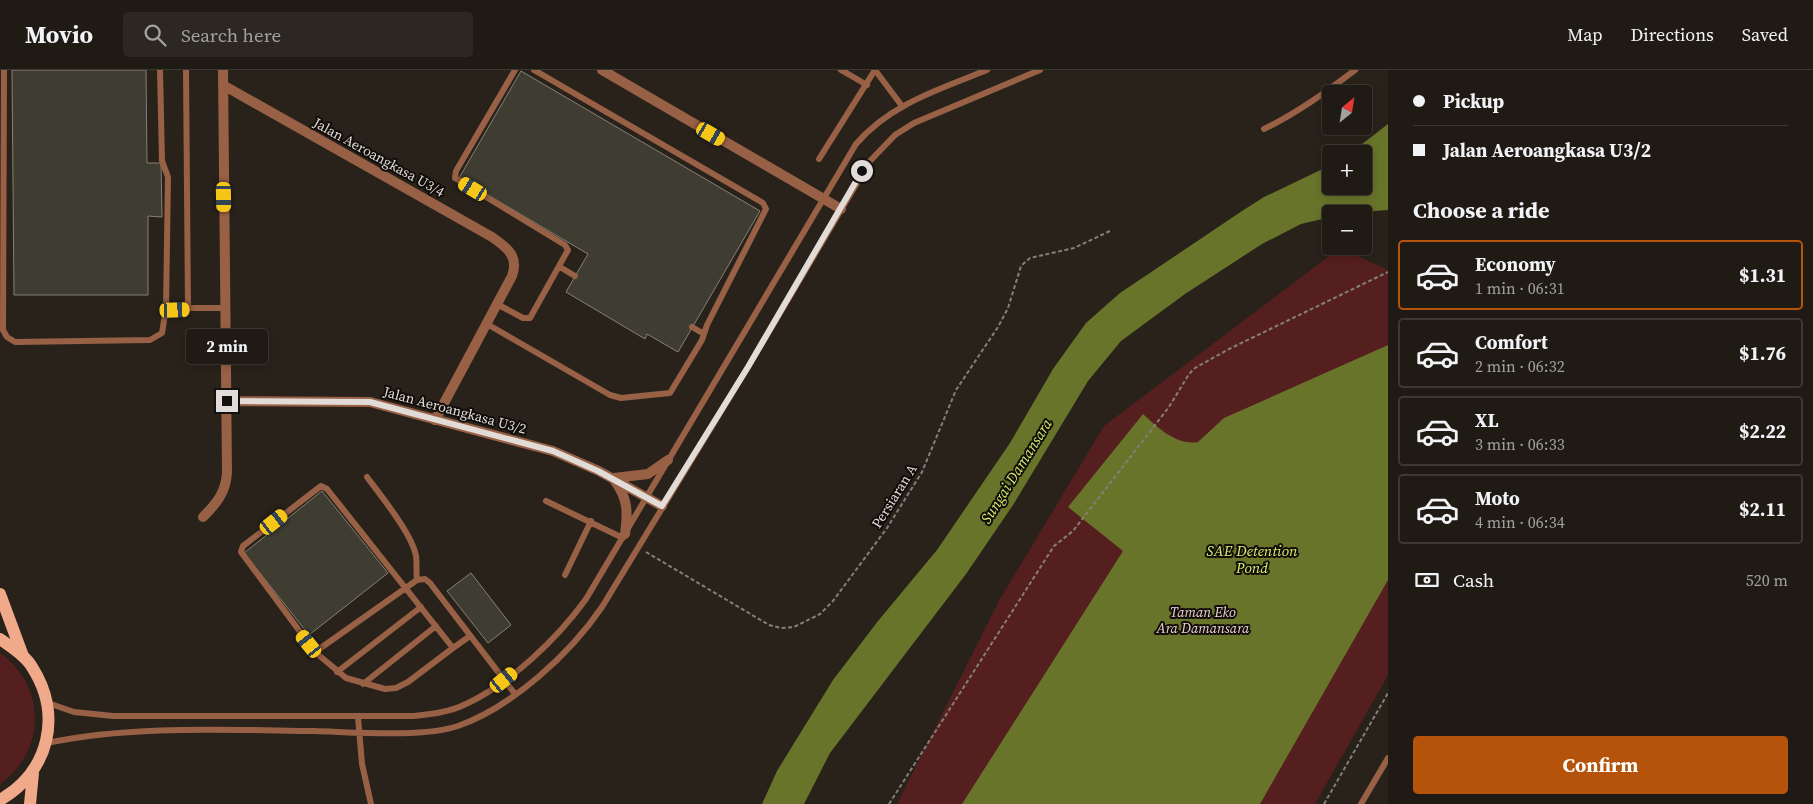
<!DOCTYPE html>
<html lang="en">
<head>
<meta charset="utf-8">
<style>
  :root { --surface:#1f1a14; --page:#2c2722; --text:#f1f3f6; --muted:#a1a1a0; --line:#3c3834; --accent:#b45309 }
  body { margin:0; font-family:"Source Serif 4",serif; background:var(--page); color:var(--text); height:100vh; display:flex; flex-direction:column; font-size:19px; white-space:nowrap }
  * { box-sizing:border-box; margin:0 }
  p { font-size:16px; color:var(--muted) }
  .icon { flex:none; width:28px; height:28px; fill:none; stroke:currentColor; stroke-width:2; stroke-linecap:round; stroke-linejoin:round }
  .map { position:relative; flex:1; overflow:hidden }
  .details { display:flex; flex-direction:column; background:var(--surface); width:425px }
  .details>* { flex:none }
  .top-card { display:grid; align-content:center; height:110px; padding:0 25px; background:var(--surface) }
  .needle { width:32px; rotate:30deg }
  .buttons { position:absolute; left:1322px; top:15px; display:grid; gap:10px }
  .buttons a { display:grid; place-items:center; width:50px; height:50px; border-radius:5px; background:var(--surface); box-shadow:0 2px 8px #0003,0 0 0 1px var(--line); font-size:25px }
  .end { position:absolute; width:22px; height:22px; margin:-11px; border:6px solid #e1dcd7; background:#111; box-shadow:0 0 0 2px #111 }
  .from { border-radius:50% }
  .bubble { position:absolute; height:35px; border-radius:5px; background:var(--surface); box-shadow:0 2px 8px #0003,0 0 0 1px var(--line); font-size:16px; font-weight:700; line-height:35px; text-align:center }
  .car { position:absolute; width:15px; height:30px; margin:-15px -8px; border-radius:6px; box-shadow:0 0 4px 1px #0007; background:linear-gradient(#f5c518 24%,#345 0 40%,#f5c518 0 76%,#345 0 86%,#f5c518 0) }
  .top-card b { display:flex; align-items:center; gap:18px; height:48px; font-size:19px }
  .top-card b+b { border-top:1px solid var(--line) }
  .top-card i { width:12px; height:12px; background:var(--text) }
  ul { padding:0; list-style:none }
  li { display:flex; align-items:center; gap:15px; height:70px; margin:0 10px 8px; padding:0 15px; border:2px solid var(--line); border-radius:5px }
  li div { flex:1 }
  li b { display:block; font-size:19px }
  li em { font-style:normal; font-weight:700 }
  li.current { border-color:var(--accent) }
  li>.icon { width:45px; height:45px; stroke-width:1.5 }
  h2 { padding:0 25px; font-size:22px; line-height:60px }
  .pay { display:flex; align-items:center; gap:12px; height:55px; padding:0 25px; font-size:19px }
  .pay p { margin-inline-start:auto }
  .primary-button { display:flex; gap:10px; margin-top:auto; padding:10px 25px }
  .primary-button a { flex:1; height:58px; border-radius:5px; background:var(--accent); color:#fff; font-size:20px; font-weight:700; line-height:58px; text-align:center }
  header { display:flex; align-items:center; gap:30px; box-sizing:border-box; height:70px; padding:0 25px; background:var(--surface); border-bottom:1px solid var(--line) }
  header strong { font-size:24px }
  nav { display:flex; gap:28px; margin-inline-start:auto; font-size:18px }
  .search { width:350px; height:45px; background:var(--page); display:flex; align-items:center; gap:12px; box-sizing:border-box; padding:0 18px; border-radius:5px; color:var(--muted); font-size:19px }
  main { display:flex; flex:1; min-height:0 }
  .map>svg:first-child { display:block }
  .green { fill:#551e1f }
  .water { fill:#687429 }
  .building { fill:#3f3c32; stroke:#848175 }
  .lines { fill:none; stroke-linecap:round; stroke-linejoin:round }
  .path { stroke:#857f79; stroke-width:2; stroke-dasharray:4 2.5; stroke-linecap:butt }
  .lane { stroke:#986045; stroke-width:6 }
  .street { stroke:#986045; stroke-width:10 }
  .primary { stroke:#f0aa8a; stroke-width:12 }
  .route { stroke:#e1dcd7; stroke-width:6 }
  .labels { text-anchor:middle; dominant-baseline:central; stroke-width:4; stroke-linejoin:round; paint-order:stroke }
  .street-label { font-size:14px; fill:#e1dcd7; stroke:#100c09 }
  .park-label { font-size:14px; font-style:italic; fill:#eed2d1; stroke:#100c09 }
  .water-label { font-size:15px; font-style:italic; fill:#d8ef6e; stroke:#100c09 }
</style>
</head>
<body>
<header>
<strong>Movio</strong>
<div class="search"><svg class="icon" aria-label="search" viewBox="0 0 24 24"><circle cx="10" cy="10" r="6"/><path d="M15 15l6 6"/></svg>Search here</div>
<nav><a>Map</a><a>Directions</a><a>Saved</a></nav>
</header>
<main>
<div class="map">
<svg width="1388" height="734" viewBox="0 0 1388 734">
  <rect width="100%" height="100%" fill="#29221b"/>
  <path class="green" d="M1340,178L1388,200V605L1315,734H897L1000,529L1104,356Z
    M0,583C47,616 46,682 0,714Z"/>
  <path class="water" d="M1388,54V140L1331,144V147L1301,154L1262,174L1185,224L1121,271L1088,311L1013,435L966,504L830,683L804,734H762L777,701L833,610L878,551L937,480L1010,373L1053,299L1086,253L1120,223L1242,141L1264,127L1331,95V116H1364V84H1349Z
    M1388,275V510L1260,734H962L1123,481L1068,437L1143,344C1157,357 1177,376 1198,372L1224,348Z"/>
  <path class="building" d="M12,0H146L147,93H161L162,147L148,146V225H14Z
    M521,1L760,141L678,282L647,264L645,269L566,222L588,184L459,108Z
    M322,421L388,503L309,565L244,483Z
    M471,503L511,555L488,573L447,521Z"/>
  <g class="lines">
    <path class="path" d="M646,482L769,555L781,558L794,557L820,544L833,531L887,458L922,402L956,320L998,257L1008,238L1021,196L1030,188L1074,178L1112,160
      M889,734L1054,476L1073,461L1169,337L1189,304L1195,298L1229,279L1388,202
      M1324,734L1388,623"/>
    <path class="lane" d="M4,0L3,260L7,267L15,272L150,270L162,263L166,238L168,107L162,91L160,0
      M186,0L188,239
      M841,0L867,15
      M875,0L902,36
      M1264,59C1297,43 1326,22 1355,0
      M819,89L875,0
      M560,197L575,206
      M497,234L523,248H530L568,180L565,175L455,108L456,101L515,0
      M166,238H226
      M487,254L610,325L621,328L670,323L702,270L707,255L766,139L763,133L534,0
      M692,257L704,264
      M367,407C381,426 412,464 416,486C417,494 416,502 417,510
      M321,416L327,419L453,578L408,612L396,618L385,619L346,608L315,582L241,482L243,476Z
      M546,431L623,468
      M565,505L591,451
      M453,578L470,566
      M315,582L417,510L425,509L430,513L515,624
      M337,602L421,537
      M363,614L436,556
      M48,633L74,642L113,646H414C432,644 450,642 466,634C511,613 557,569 586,529L856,74C890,34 940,19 987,0
      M358,647L362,694L371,734
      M47,673C131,655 228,660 314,661C353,662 422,668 458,656C512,637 570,584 602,537L748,297L870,91L895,65L914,53L1040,0
      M1361,734L1388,688"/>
    <path class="street" d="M602,0L841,139
      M223,15L492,167C508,178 519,187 512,206L435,350
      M227,331L370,332L553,381L599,401L662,436
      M614,408L648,404L668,390
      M615,411C628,429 628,442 625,464
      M203,447C217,433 226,422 227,402L223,0"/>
    <path class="primary" d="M0,524L23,586
      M0,569C11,577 25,585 32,597C63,645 49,702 0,730
      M30,734L33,703"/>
  </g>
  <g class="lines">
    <path class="route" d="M227,331L370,332L553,381L598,401L662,436L748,297L862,101"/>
  </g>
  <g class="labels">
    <g class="street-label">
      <text transform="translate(379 87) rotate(29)">Jalan Aeroangkasa U3/4</text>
      <text transform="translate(455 340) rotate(15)">Jalan Aeroangkasa U3/2</text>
      <text transform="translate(894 426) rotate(-58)">Persiaran A</text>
    </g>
    <g class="park-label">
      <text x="1203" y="542">Taman Eko<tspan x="1203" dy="16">Ara Damansara</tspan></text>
    </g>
    <g class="water-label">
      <text transform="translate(1016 401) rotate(-58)">Sungai Damansara</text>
      <text x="1252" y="480">SAE Detention<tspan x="1252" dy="17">Pond</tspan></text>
    </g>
  </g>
</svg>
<div class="buttons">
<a><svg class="needle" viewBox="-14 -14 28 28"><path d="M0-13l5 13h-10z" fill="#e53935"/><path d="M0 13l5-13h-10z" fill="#a1a1a0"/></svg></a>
<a>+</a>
<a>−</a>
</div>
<i class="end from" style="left:862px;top:101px"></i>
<i class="end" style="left:227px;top:331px"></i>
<div class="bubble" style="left:186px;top:259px;width:82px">2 min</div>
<i class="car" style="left:711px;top:64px;rotate:120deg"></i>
<i class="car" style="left:473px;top:119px;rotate:301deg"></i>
<i class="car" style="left:224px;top:127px;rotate:179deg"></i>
<i class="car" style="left:175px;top:240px;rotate:88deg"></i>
<i class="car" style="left:274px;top:452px;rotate:52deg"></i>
<i class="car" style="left:309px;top:574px;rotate:321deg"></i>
<i class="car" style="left:504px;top:610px;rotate:51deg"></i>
</div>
<section class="details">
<div class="top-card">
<b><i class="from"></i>Pickup</b>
<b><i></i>Jalan Aeroangkasa U3/2</b>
</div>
<h2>Choose a ride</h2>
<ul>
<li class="current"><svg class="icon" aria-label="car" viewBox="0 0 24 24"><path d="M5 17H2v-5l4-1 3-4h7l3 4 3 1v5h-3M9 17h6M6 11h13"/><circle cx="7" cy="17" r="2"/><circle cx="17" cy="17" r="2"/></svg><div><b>Economy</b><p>1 min · 06:31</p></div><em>$1.31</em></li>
<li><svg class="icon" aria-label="car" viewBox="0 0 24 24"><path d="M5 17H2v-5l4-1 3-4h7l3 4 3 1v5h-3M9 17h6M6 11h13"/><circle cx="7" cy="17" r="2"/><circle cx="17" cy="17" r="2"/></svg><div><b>Comfort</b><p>2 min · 06:32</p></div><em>$1.76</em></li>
<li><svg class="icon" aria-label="car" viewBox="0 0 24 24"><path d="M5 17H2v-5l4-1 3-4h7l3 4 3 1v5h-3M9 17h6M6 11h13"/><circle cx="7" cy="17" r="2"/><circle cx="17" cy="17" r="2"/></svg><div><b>XL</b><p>3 min · 06:33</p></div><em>$2.22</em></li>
<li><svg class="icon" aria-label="car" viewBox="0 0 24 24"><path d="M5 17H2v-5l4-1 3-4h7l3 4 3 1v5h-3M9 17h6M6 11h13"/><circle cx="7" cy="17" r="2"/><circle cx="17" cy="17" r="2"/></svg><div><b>Moto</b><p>4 min · 06:34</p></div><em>$2.11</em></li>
</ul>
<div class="pay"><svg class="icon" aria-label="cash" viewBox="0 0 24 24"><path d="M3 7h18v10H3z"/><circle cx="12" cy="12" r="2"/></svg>Cash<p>520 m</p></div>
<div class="primary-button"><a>Confirm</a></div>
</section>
</main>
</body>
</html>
